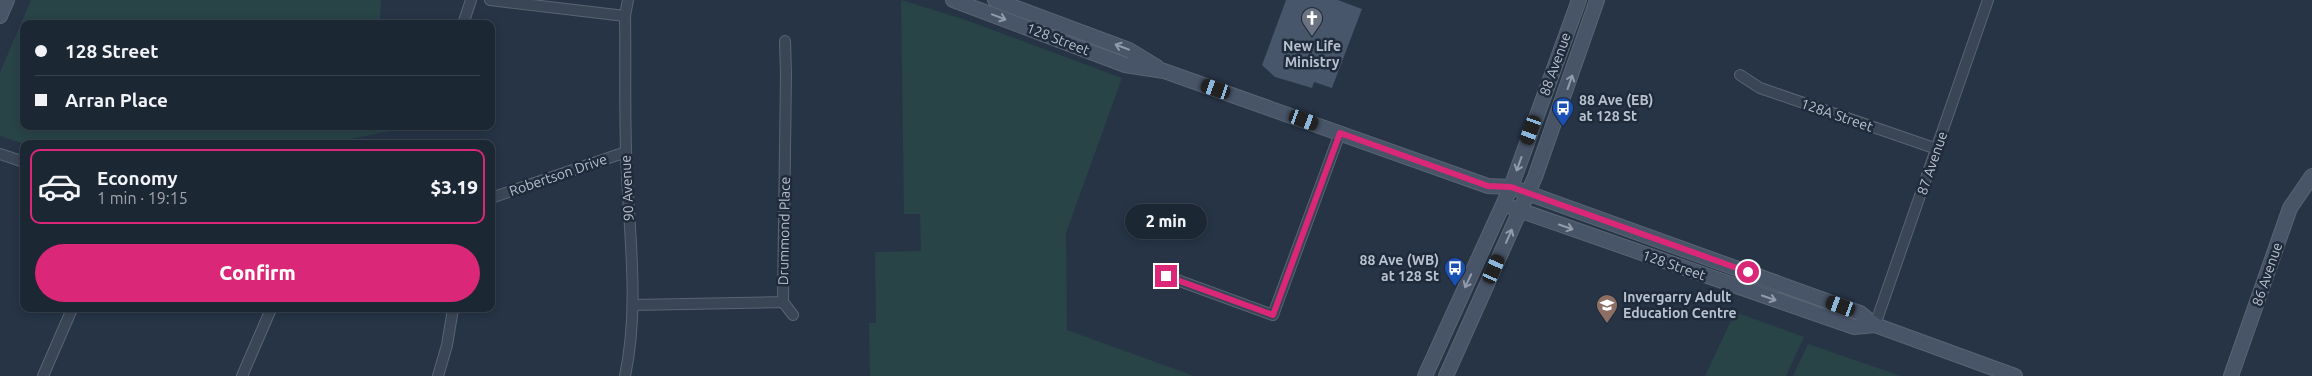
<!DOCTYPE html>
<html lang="en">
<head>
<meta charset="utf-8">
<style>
  :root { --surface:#1c2734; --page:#293340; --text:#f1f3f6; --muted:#a0a5ac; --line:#3a444f; --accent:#db2777 }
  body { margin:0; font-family:Ubuntu,sans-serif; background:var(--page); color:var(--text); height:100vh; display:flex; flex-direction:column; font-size:19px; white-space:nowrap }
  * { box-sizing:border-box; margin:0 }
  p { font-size:16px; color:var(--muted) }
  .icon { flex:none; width:28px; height:28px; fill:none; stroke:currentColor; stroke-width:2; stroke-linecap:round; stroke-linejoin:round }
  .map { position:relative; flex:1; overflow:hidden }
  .panel { position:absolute; left:20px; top:140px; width:475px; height:172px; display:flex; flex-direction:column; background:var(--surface); border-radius:10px; box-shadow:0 2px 8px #0003,0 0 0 1px var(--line) }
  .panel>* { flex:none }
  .guide { position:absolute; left:20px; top:20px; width:475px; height:110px; border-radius:10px; box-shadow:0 2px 8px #0003,0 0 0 1px var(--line); display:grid; align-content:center; height:110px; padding:0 15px; background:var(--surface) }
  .end { position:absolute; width:22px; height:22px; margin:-11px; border:6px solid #db2777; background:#fff; box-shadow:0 0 0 2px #fff }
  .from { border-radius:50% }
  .bubble { position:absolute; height:35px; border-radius:18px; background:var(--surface); box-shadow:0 2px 8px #0003,0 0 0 1px var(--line); font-size:16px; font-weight:800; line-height:35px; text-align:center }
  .car { position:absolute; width:15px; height:30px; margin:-15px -8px; border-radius:6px; box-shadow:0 0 4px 1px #0007; background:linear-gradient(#222 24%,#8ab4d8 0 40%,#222 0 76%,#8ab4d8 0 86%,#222 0) }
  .guide b { display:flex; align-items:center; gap:18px; height:48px; font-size:19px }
  .guide b+b { border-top:1px solid var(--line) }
  .guide i { width:12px; height:12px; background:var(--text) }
  ul { padding:9px 0 0; list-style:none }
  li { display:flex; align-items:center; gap:15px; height:75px; margin:0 10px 8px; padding:0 5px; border:2px solid var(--line); border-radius:10px }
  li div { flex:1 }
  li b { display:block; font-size:19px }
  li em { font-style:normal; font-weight:800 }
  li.current { border-color:var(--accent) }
  li>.icon { width:45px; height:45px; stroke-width:1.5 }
  .button { display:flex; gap:10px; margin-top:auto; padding:10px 15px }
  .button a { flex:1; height:58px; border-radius:30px; background:var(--accent); color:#fff; font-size:20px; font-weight:800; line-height:58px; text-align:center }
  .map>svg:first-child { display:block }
  .green { fill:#284447 }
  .building { fill:#47566a }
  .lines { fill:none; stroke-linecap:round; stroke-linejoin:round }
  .street-casing { stroke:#596472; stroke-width:12 }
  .secondary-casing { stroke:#596472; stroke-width:16 }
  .street { stroke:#3a4655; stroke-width:10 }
  .secondary { stroke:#485569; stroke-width:14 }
  .oneway { stroke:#919bab }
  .route { stroke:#db2777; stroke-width:6 }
  .labels { text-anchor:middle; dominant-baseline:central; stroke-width:5; stroke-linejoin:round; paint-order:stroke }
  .street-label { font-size:14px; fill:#b8c1ce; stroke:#1f2b3b }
  .poi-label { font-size:14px; font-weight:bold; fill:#b8c1ce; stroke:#1f2b3b; text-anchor:start }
</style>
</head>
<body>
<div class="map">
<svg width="2312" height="376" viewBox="0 0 2312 376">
  <rect width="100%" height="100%" fill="#263446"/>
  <path class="green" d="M31,0H381L380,24H24V126H399L400,129L325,144H24L0,136V72Z
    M901,0L963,19L1122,78L1066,233L1067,330L1194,376H870L869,323H876L875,252L921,251L920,214H904Z
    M1735,312L1804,337L1786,376H1705Z
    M1808,344L1901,376H1793Z"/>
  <path class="building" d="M1286,0H1338L1362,9L1332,88L1314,82L1312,88L1275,77L1262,65Z"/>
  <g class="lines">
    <g class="street-casing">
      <path id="street" d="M490,0L625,16
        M463,24L471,0
        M1740,75L1760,88L1937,149
        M0,154L24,162
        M491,198L626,152
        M1166,276L1273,315L1340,133
        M783,302L793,315
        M633,305L783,302L786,74L785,41
        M1875,325L1988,0
        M43,376L72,309
        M242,376L271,309
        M438,376L447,345L453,309
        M625,376C639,310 630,242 627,175C624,122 626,69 625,16L628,0"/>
    </g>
    <g class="secondary-casing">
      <path id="secondary" d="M953,0L1125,65L1164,71L1488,186L1511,187L1860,313L1875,325L2015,376
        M995,0L1129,50L1157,67
        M0,16L7,0
        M1513,208L1854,327L1875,325
        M1425,376L1511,187L1579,0
        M1446,376L1535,177L1597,0
        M2231,376L2290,208L2312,176"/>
    </g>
    <use href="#street" class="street"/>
    <use href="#secondary" class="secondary"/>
  </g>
  <defs><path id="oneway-shaft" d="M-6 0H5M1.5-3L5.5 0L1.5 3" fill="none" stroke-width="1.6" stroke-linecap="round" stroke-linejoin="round" transform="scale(1.25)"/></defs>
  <g class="oneway">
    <use href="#oneway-shaft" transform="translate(999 17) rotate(21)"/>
    <use href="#oneway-shaft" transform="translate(1122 47) rotate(-159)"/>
    <use href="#oneway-shaft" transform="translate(1570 82) rotate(-71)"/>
    <use href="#oneway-shaft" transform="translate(1519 164) rotate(110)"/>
    <use href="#oneway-shaft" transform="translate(1566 227) rotate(19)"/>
    <use href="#oneway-shaft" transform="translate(1509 236) rotate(-66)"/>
    <use href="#oneway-shaft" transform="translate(1468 281) rotate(115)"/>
    <use href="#oneway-shaft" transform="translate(1769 298) rotate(19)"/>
  </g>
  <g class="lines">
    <path class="route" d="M1166,276L1273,315L1340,133L1488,186L1511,187L1748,272"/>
  </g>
  <defs>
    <g id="church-pin" transform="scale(1.125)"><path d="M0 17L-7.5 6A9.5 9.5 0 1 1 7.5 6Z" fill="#6b7280" stroke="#1f2b3b"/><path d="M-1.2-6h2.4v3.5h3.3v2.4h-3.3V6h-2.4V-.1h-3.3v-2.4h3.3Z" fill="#fff"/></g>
    <g id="bus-pin" transform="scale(1.125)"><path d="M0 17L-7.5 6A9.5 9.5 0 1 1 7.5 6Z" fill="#1a4fb4" stroke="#1f2b3b"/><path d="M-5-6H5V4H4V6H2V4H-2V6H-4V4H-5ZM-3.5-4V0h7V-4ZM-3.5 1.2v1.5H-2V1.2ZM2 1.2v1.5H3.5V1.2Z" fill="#fff"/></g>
    <g id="school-pin" transform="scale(1.125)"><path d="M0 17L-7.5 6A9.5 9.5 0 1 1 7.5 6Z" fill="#8d6e63" stroke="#1f2b3b"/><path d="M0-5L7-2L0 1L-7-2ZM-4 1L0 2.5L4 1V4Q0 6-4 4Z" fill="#fff"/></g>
  </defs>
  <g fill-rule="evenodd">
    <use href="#church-pin" x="1312" y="18"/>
    <use href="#bus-pin" x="1563" y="108"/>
    <use href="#bus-pin" x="1455" y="268"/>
    <use href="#school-pin" x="1607" y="305"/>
  </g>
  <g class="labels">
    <g class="street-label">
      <text transform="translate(1058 39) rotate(21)">128 Street</text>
      <text transform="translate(1555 64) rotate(-70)">88 Avenue</text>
      <text transform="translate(1837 115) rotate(19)">128A Street</text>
      <text transform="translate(1932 163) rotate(-71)">87 Avenue</text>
      <text transform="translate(558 175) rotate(-19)">Robertson Drive</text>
      <text transform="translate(627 188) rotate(-93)">90 Avenue</text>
      <text transform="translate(784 231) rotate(-89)">Drummond Place</text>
      <text transform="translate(1674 265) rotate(19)">128 Street</text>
      <text transform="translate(2267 274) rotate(-71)">86 Avenue</text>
    </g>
    <g class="poi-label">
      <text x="1312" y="46" text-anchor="middle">New Life<tspan x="1312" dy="16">Ministry</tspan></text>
      <text x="1579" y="100">88 Ave (EB)<tspan x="1579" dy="16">at 128 St</tspan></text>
      <text x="1439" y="260" text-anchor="end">88 Ave (WB)<tspan x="1439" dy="16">at 128 St</tspan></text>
      <text x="1623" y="297">Invergarry Adult<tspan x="1623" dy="16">Education Centre</tspan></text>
    </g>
  </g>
</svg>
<i class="end from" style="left:1748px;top:272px"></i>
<i class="end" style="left:1166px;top:276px"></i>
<div class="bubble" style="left:1125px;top:204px;width:82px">2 min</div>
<i class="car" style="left:1216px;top:89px;rotate:289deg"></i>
<i class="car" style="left:1304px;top:120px;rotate:110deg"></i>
<i class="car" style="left:1531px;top:130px;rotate:200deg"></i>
<i class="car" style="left:1494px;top:269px;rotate:24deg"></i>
<i class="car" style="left:1841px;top:306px;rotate:290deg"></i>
<div class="guide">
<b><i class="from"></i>128 Street</b>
<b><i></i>Arran Place</b>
</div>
<section class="panel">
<ul>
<li class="current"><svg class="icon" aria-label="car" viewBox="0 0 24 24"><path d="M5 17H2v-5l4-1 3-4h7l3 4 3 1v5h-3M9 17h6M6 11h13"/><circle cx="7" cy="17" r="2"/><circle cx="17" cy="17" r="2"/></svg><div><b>Economy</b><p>1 min · 19:15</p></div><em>$3.19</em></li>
</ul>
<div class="button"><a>Confirm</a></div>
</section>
</div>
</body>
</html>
